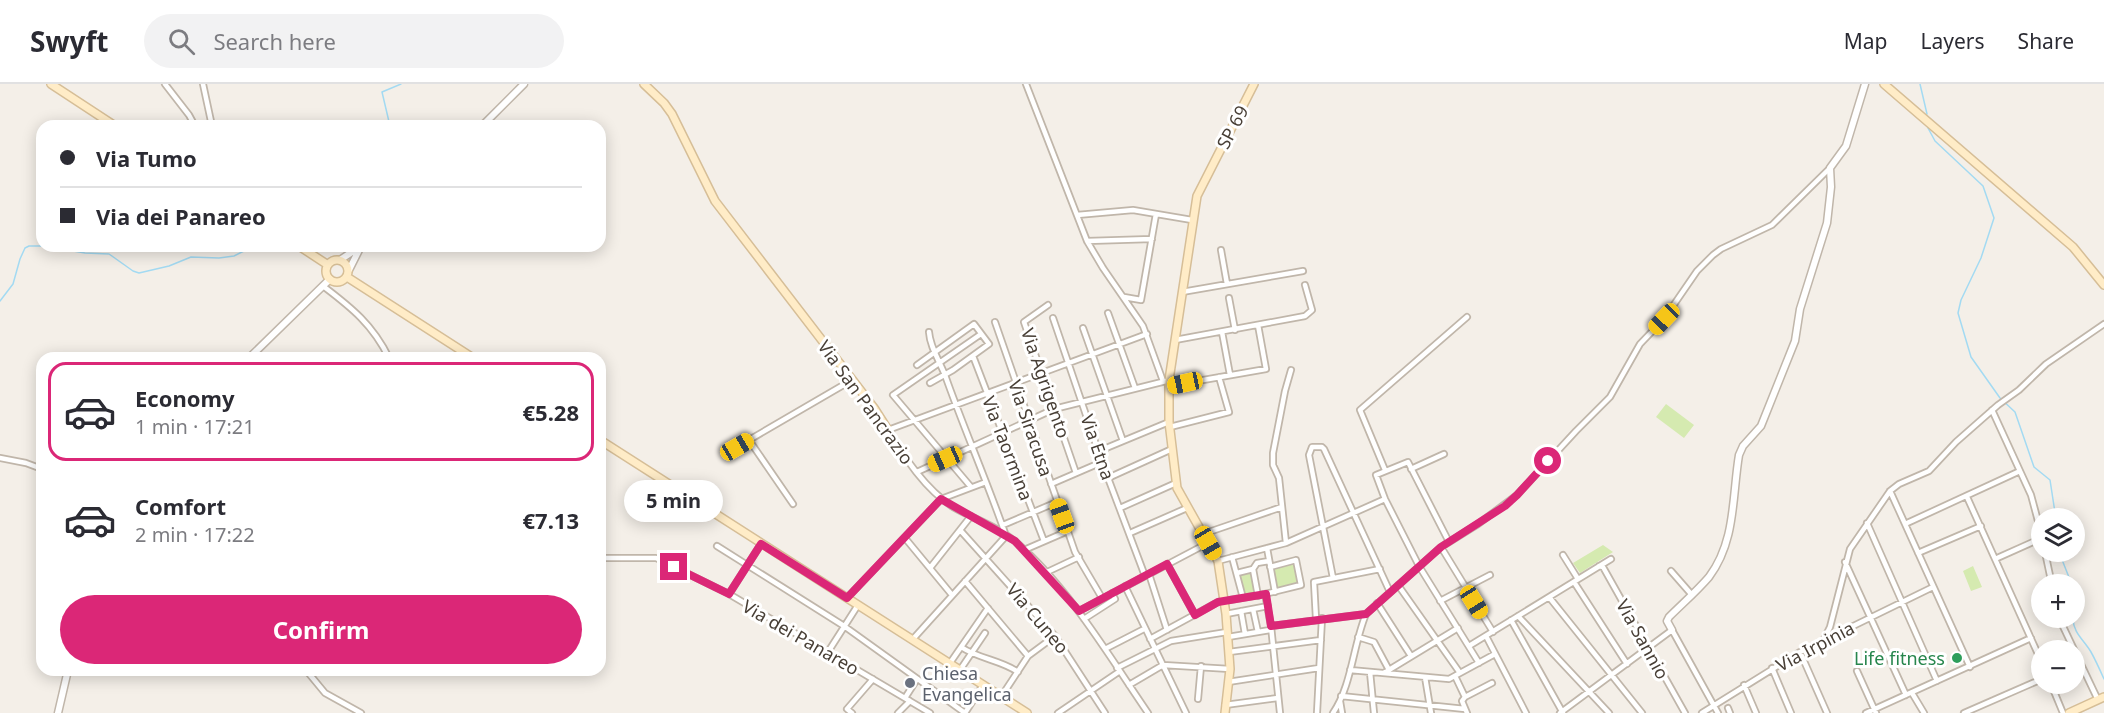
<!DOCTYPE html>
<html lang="en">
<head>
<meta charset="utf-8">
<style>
  :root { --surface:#fff; --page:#f2f2f3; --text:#2b2b33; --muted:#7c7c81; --line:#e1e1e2; --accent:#db2777 }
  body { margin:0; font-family:"Noto Sans",sans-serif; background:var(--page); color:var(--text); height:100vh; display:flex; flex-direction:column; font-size:22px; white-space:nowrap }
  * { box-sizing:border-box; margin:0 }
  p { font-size:20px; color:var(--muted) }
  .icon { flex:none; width:33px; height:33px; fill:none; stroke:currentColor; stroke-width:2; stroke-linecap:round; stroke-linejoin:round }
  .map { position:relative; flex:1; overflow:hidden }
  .details { position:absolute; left:36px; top:268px; width:570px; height:324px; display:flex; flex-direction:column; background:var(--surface); border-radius:18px; box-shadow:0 3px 15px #0003 }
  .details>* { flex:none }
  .banner { position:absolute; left:36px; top:36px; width:570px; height:132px; border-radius:18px; box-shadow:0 3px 15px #0003; display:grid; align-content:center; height:132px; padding:0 24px; background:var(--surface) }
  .controls { position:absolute; left:2031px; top:424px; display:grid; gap:12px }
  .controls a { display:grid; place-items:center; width:54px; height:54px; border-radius:50%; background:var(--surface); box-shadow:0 3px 15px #0003; font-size:30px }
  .end { position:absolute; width:27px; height:27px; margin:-14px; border:8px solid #db2777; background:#fff; box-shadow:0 0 0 3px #fff }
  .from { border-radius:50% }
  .bubble { position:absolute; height:42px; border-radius:21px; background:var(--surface); box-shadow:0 3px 15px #0003; font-size:20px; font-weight:700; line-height:42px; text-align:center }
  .car { position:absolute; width:18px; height:36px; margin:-18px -9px; border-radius:8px; box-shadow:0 0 4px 2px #0007; background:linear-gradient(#f5c518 24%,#345 0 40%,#f5c518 0 76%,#345 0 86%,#f5c518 0) }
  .banner b { display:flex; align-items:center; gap:21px; height:57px; font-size:22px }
  .banner b+b { border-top:2px solid var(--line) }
  .banner i { width:15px; height:15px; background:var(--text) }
  ul { padding:10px 0 0; list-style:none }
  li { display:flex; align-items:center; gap:18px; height:99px; margin:0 12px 9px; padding:0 12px; border:3px solid transparent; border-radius:18px }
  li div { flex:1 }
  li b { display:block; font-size:22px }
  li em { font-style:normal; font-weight:700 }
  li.on { border-color:var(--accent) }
  li>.icon { width:54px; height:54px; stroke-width:1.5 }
  .action { display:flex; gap:12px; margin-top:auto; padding:12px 24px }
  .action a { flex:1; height:69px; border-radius:36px; background:var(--accent); color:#fff; font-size:24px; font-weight:700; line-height:69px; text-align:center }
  header { display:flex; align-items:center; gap:36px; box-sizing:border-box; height:84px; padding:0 30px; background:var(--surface); border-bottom:2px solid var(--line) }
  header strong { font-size:28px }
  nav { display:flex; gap:33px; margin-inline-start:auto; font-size:21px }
  .search { width:420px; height:54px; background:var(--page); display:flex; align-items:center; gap:15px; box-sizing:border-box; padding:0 21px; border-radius:33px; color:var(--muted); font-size:22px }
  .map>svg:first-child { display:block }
  .green { fill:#d5eab0 }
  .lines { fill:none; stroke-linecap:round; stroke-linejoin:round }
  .stream { stroke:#a3daf2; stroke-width:1.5 }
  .minor-casing { stroke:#c0b6aa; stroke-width:8 }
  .tertiary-casing { stroke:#c0b6aa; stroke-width:9 }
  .secondary-casing { stroke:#d6be97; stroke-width:10 }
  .minor { stroke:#fff; stroke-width:4.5 }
  .tertiary { stroke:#fff; stroke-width:6 }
  .secondary { stroke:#ffecc7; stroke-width:7 }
  .route { stroke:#db2777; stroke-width:8 }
  .leisure-dot { fill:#2e9e5b; stroke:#fff; stroke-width:2 }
  .worship-dot { fill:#6b7280; stroke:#fff; stroke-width:2 }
  .labels { text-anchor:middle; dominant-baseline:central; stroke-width:6; stroke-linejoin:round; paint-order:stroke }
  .street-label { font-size:18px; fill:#483f36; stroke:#fff }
  .leisure-label { font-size:18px; fill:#27864d; stroke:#fff; text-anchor:end }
  .worship-label { font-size:18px; fill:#5b616d; stroke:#fff; text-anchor:start }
</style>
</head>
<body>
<header>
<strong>Swyft</strong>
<div class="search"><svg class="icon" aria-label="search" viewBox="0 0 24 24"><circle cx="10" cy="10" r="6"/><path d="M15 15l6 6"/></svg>Search here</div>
<nav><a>Map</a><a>Layers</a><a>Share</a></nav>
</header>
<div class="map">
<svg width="2104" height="629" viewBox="0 0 2104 629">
  <rect width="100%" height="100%" fill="#f4efe8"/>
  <path class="green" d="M1666,320L1694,341L1684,354L1656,333Z
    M1603,461L1613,468L1580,489L1573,479Z
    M1294,479L1299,500L1277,506L1272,483Z
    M1973,482L1982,503L1971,507L1963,487Z
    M1251,488L1256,509L1244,511L1239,491Z"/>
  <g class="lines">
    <path class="stream" d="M1920,0L1927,30
      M390,42L382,8L401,0
      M1928,44L1935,57L1983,102L1994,134L1981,174L1961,216L1958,229L1971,273L2000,314L2015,328L2034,383L2050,396L2056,435
      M44,162L85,169L109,170L133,187L139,189L169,182L191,173L219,174L234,172L254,162
      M0,217L13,200L20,175L25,164L29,162H42
      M2059,468L2072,501
      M2073,534C2073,549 2084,556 2091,568C2096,577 2100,586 2104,595"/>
    <g class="minor-casing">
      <path id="minor" d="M165,0L189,31L195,42
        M203,0L212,42
        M1026,0L1087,157L1103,184L1143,242L1163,297
        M1077,131L1133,126L1192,136
        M1087,157L1152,155
        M1221,166L1227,200
        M323,202C352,224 373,241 389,274
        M1182,208L1303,187
        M1124,213L1141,216L1156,130
        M1229,214L1235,246
        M1048,221L1024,238L1076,389
        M1108,229L1135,304
        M1053,234L1102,378L1145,492
        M995,238L1075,468L1102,514
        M1083,244L1123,357
        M1222,248L1230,291
        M1147,250L888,346C905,374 925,405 953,423C974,435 999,443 1017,459C1069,504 1109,572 1148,629
        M1175,256L1305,232L1312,226L1305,201
        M973,272L1044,457
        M917,281L974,240L989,260L953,286L930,299
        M1169,302L1266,285L1258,241
        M1992,326L2031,411L2042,452
        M1170,343L1229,328L1219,293
        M749,356L793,420
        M737,363L852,296
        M1099,367L1169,338
        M0,374L26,379L42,385
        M1411,385L1444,370
        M1385,386L1360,326L1467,233
        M917,388L1054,325L1166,297
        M1108,394L1172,365
        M1051,400L1102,378
        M971,403L893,311L981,250
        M1890,407L1970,583
        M1967,413L2042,579
        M1120,424L1176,399
        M1867,439L1937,597
        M1905,440L2020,387
        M1003,441L1057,418
        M960,446L1055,552L1105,629
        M1130,449L1187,424
        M1203,450L1282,423
        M905,454L952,511
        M1449,458L1408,378L1376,391L1385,415L1419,482L1479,579
        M1286,459L1279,394L1273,381V369L1285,307L1291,286
        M717,462L844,542L965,629
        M1441,463L1493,548
        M1267,464L1275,508
        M1024,466L1068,447
        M2045,468L2052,501
        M1918,469L1981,442
        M1563,471L1578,495
        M1232,473L1243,514
        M600,474H656L729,510L930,629
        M1995,475L2042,454
        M1218,477L1286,459L1385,415
        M1845,478L1906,611
        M1167,480L1195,531
        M1599,482L1603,483L1685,629
        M930,484L971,432
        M1253,485L1258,512
        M1671,487L1692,511
        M1045,489L1079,473
        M1237,489L1253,485L1257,479L1269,477
        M1149,490L1167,546
        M1333,494L1309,371L1312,363H1322L1324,365L1390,508
        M965,497L1028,572
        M1574,498L1627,580
        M1398,501L1460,589
        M1125,502L1186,629
        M729,510L761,460
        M1265,510L1271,542L1280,629
        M1549,513L1642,629
        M847,514L941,415L986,398
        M1440,517L1490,491
        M1377,519L1411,572
        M1253,525L1258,548
        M1079,527L1208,459
        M1241,527L1245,550
        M1226,530L1268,522
        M1518,532L1609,629
        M2059,534L2098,616
        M1084,535L1115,515L1112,509
        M1316,535L1314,498L1380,485
        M1511,536L1563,629
        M1271,542L1366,530
        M1486,552L1526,629
        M1228,553L1270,546
        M1358,553L1374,558L1389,586
        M913,555L1006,452C987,397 964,345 945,291C939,276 930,263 929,248
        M1150,555L1218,518L1265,510L1301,501L1296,476L1270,483
        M1824,555L1830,543L1850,465L1890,407L1899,400L1929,387L1956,358L1998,321L2019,306L2046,280L2104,240
        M1469,562L1611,475
        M961,563C979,575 1001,576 1018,588
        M1105,565L1144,545
        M828,568L858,521
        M1229,568L1321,556
        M1800,568L1827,629
        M950,579L988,524
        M1117,584L1171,557L1227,548
        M1772,584L1791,629
        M306,586L325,609L361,629
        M960,586L985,549
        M1350,586L1449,595L1495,570
        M1857,587L1876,629
        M1370,588L1374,629
        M1384,589L1458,544
        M1455,592L1465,613
        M1425,593L1431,629
        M1228,598L1319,584
        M2051,600L2063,629
        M1129,601L1163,581L1230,585
        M1744,601L1756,629
        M1912,609L1924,629
        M1341,612L1465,625
        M1001,613L1028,572L1055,552
        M1465,613L1492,599
        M1465,613L1462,617L1467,629
        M905,614L917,595
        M1198,615L1201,582
        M1340,617L1342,629
        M1225,621L1278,614
        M1728,624L1730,629
        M852,629L847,625L873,595
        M898,629L910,617
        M965,629L983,601
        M1058,629L1120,587
        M1317,629L1322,534
        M1333,629C1352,601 1353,561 1366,530L1441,463L1478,440L1517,411L1576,347L1610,313L1640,260L1664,235L1697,187L1713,171L1721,165L1772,141L1830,84
        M1560,629L1672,546L1718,629
        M1702,629L1800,568L1933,503
        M1866,629L2031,554
        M1964,629L2042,595"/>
    </g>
    <g class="tertiary-casing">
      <path id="tertiary" d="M482,42L524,0
        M340,176L355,166
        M349,186L361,162
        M249,274L330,195
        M1672,546L1667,537L1669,533C1682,520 1697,507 1709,493C1736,457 1732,413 1739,371L1743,362L1761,342L1795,257L1800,225L1827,139L1831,103L1830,84L1846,62L1865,0
        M58,629L68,586"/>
    </g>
    <g class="secondary-casing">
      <path id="secondary" d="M51,0L115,42
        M644,0L664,19L672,30L715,117L874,324L888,346
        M1884,0L2073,163L2104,201
        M299,162L328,181
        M326 187a11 11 0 1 1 22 0a11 11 0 1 1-22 0Z
        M347,193L473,274
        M600,356L1027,629
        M1225,629L1230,585L1226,530L1218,477L1177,404L1169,338V296L1197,112L1254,0
        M2069,629L2104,613"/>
    </g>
    <use href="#minor" class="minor"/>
    <use href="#tertiary" class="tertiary"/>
    <use href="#secondary" class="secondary"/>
  </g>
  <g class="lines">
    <path class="route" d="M674,483L729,510L761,460L847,514L941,415L1015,457L1079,527L1167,480L1195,531L1218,518L1266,510L1271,542L1366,530L1441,463L1505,422L1517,411L1548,377"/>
  </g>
  <circle class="leisure-dot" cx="1957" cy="574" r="6"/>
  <circle class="worship-dot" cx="910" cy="599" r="6"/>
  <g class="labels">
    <g class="street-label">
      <text transform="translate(1232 43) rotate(-62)">SP 69</text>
      <text transform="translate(1046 299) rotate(71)">Via Agrigento</text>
      <text transform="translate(866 318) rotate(54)">Via San Pancrazio</text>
      <text transform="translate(1031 344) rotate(71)">Via Siracusa</text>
      <text transform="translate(1098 363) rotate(71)">Via Etna</text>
      <text transform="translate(1008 364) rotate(69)">Via Taormina</text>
      <text transform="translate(1038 534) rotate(50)">Via Cuneo</text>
      <text transform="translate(801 553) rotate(30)">Via dei Panareo</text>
      <text transform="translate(1643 555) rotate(61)">Via Sannio</text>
      <text transform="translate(1815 562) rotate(-28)">Via Irpinia</text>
    </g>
    <g class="leisure-label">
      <text x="1945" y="574">Life fitness</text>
    </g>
    <g class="worship-label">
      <text x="922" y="589">Chiesa<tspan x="922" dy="21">Evangelica</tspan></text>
    </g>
  </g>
</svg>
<div class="controls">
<a><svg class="icon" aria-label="layers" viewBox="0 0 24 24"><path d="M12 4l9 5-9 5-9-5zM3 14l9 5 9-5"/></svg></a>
<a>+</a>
<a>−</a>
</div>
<i class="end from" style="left:1548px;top:377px"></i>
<i class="end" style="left:674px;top:483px"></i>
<div class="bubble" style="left:624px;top:396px;width:99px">5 min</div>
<i class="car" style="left:1664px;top:235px;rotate:224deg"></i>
<i class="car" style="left:1185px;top:299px;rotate:258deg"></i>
<i class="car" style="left:737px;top:363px;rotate:60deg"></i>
<i class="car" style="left:945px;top:375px;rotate:246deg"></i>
<i class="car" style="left:1062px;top:432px;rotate:340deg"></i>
<i class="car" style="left:1208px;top:459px;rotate:150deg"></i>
<i class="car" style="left:1474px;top:518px;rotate:148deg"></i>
<div class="banner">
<b><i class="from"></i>Via Tumo</b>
<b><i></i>Via dei Panareo</b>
</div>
<section class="details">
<ul>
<li class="on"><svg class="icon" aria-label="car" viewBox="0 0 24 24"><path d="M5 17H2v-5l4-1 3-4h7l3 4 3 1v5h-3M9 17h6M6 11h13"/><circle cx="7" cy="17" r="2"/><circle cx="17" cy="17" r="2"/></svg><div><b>Economy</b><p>1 min · 17:21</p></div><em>€5.28</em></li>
<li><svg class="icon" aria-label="car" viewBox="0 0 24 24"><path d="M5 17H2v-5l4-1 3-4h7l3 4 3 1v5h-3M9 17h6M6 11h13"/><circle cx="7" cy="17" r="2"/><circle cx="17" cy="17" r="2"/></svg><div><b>Comfort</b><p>2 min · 17:22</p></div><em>€7.13</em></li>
</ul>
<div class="action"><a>Confirm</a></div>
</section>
</div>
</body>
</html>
